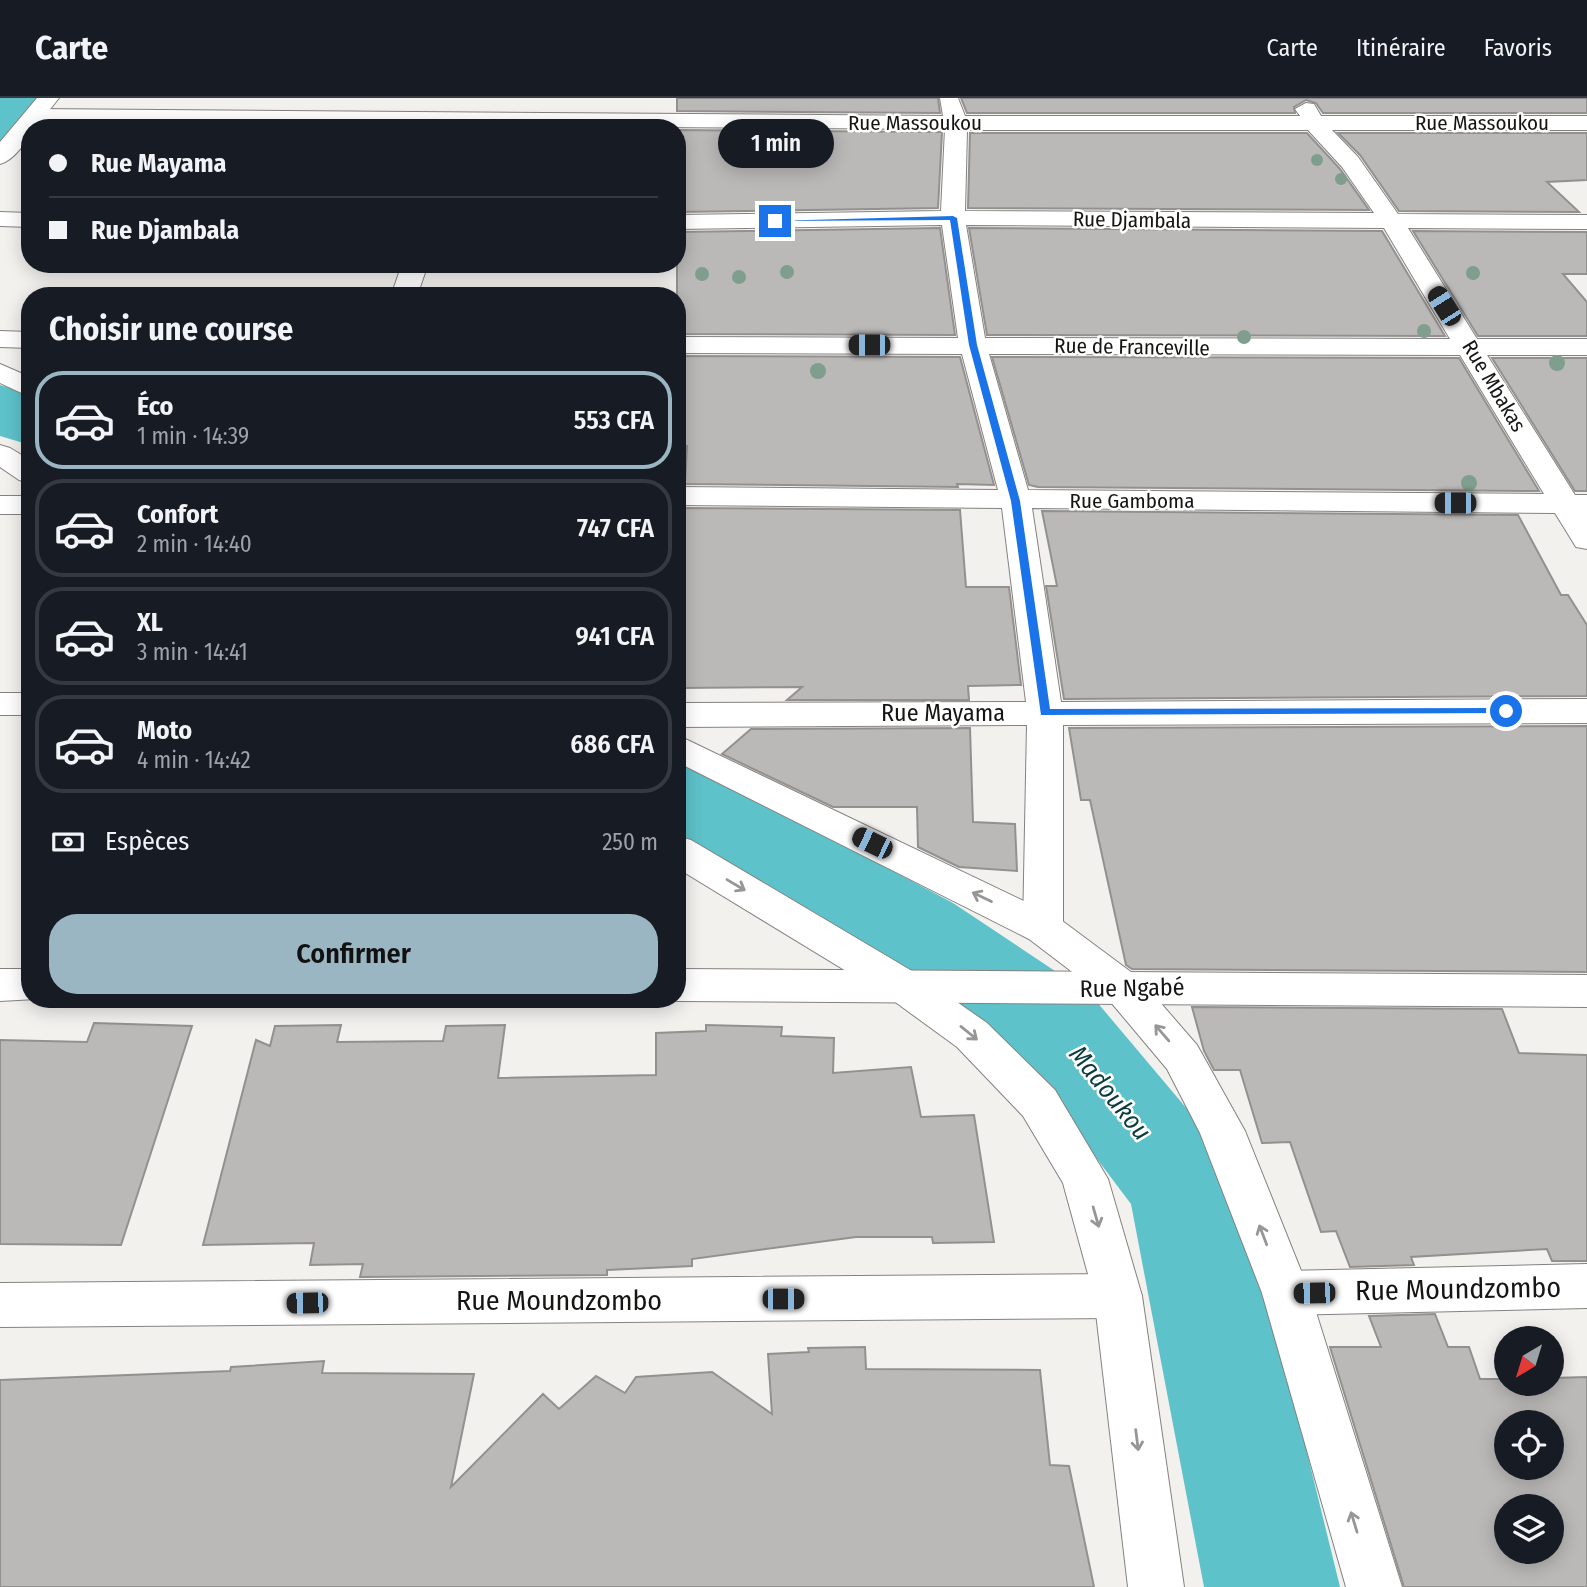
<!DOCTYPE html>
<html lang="fr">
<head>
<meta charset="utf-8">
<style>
  :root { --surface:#171b24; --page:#20242c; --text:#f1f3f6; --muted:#9ea1a6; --line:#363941; --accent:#9bb6c3 }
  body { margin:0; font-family:"Fira Sans Condensed",sans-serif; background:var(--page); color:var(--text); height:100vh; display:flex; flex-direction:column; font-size:26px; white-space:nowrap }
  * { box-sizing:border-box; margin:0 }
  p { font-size:23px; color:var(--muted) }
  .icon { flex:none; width:38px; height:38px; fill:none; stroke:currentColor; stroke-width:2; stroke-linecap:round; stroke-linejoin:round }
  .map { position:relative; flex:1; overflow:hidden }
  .panel { position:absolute; left:21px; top:189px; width:665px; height:721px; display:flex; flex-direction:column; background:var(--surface); border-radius:28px; box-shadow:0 4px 18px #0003 }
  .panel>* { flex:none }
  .guide { position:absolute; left:21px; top:21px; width:665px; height:154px; border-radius:28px; box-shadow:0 4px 18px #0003; display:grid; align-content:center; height:154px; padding:0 28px; background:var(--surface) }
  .needle { width:46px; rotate:218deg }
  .tools { position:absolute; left:1494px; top:1228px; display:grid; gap:14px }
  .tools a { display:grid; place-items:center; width:70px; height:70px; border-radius:50%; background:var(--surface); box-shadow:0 4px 18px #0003; font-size:35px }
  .end { position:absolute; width:32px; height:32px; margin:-16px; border:9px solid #1a73e8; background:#fff; box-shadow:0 0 0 4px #fff }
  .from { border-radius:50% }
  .bubble { position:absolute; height:49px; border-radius:24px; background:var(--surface); box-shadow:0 4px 18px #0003; font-size:23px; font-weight:600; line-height:49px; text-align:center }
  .car { position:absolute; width:21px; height:42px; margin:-21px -10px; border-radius:9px; box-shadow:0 0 5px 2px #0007; background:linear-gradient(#222 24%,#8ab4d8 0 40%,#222 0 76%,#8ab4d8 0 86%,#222 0) }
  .guide b { display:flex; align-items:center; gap:24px; height:66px; font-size:26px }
  .guide b+b { border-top:2px solid var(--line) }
  .guide i { width:18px; height:18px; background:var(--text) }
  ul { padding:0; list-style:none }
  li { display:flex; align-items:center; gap:21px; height:98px; margin:0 14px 10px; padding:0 14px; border:4px solid var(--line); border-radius:28px }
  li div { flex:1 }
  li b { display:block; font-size:26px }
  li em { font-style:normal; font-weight:600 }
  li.current { border-color:var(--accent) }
  li>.icon { width:63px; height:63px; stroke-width:1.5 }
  h2 { padding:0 28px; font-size:32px; line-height:84px }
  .pay { display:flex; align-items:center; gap:18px; height:77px; padding:0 28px; font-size:26px }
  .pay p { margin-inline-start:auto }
  .action { display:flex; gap:14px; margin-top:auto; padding:14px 28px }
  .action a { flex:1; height:80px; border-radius:28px; background:var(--accent); color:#111; font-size:28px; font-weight:600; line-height:80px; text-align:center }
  header { display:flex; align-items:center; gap:42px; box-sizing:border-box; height:98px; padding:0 35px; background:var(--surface); border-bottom:2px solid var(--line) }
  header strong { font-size:33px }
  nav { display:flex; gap:38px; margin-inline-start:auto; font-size:24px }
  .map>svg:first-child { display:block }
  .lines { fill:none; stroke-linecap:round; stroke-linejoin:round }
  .river { fill:#5ec2ca; fill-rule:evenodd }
  .building { fill:#bbb9b7; stroke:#93918f; stroke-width:2; fill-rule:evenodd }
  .minor-casing { stroke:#848280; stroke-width:2 }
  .major-casing { stroke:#848280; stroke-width:2 }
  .minor { fill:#fff; fill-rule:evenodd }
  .major { fill:#fff; fill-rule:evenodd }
  .tree { fill:#809e8e }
  .oneway { stroke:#969695 }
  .route { fill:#1a73e8 }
  .labels { text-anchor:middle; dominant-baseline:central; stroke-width:5; stroke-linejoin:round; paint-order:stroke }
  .far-street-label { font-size:21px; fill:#161514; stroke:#fff }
  .street-label { font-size:24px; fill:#161514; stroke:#fff }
  .water-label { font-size:26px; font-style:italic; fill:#0b3c3f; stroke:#fff }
  .near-street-label { font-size:28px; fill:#161514; stroke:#fff }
</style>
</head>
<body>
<header>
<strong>Carte</strong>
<nav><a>Carte</a><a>Itinéraire</a><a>Favoris</a></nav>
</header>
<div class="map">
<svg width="1587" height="1489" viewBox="0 0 1587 1489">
  <rect width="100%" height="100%" fill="#f3f1ee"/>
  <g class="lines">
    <path class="river" d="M0,0H51L19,41L0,46Z
      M0,287L30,296V347L0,338Z
      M677,666L709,675L953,805L1091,897L1225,1056L1242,1090L1340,1489H1204L1131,1106L1017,955L883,857L677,738Z"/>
  </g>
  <path class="building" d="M677,0H938L940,15L677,13Z
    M961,0H1587V15H1323L1316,5L1306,2L1294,9L1295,15H967Z
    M677,32L942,34L938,110L677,114Z
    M970,35H1307L1340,71L1369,112L968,110Z
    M1338,35H1587V82L1547,84L1579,114L1399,113L1360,57Z
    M940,130L955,237L677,236V134Z
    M969,130L1382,133L1445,238L987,237Z
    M1413,133L1587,134V176H1563L1587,204V238H1478Z
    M677,258L960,259L994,387L957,386L958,389L685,386L687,348H677Z
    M992,259L1459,260L1539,393L1038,389L1029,387Z
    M1492,260H1587V393H1575Z
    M683,410L960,412L966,489H1009L1021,587L968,588L969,602H787L802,589L677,590V433H681Z
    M1042,413L1518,417L1561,497H1568L1587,527V598L1064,601L1046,488H1057Z
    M1587,628V874L1132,871L1126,867L1090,702H1081L1069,630Z
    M970,630L973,724L1015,726L1017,773L959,769L918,749L917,709H833L722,656L751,631Z
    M1192,909L1502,911L1519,955L1587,957V1163H1552L1547,1151L1411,1159L1414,1167L1350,1169L1336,1133L1321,1134L1290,1044L1262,1045L1240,972H1214L1204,953Z
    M94,925L192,928L121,1147L0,1146V942L87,944Z
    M341,927L337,944L443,943L446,928L505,927L498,980L656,977V935L706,933V927L782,929L781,938L834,940L833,975L911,969L921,1019L974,1017L994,1144L933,1145L932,1139H856L692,1161V1168L607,1172V1177L360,1179L363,1166L310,1167L314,1145L203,1147L256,942L270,948L275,928Z
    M1435,1216L1448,1249H1469L1480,1281H1507V1286H1552V1280L1587,1279V1489H1404L1330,1249H1381L1369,1218ZM1507,1325H1552V1370H1507ZM1507,1409H1552V1454H1507Z
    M865,1249L866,1271L1040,1272L1050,1367L1069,1368L1094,1489H0V1282L230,1273L231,1269L324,1263L322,1275L474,1276L451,1389L543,1296L559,1311L596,1278L625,1295L636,1279L712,1274L772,1316L768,1256L809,1254L808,1250Z"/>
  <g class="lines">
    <g class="minor-casing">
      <path id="minor" d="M940,0H958L965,18H1300L1295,11L1306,5L1314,6L1321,18H1587V32H1332L1358,59L1398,116L1587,117V131L1408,130L1477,241H1587V257H1487L1575,397H1587V451L1576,449L1555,415L1032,410L1061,604L1587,601V625L1063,627V830L1057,841L1043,845L1029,841L1023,830L1027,627L677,629V605L1026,604L1002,410L677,407V389L998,392L962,256L677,255V239L958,240L942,127L677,131V117L941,113L945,31L34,25L23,18L34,11L943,18ZM967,32H1308L1342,69L1374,115L965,113ZM966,127L1384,130L1450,241L985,240ZM989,256L1460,257L1544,396L1028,392Z
        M0,114L30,115V129L0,128Z
        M402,166H428L417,198H391Z
        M0,233L30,234V250L0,249Z
        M0,398H30V416H0Z
        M0,595H30V617H0Z
        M0,871H30V901H36L0,903Z
        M677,871L1587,877V909L677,903L671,901H677Z
        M1587,1166V1210L1286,1217L1269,1211L1262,1195L1269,1179L1286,1173Z
        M1118,1176L1135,1182L1142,1198L1135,1214L1118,1220L0,1229V1185Z"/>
    </g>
    <g class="major-casing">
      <path id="major" d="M37,0H59L35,30H30C30,43 12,63 0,66V44Z
        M0,266L30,279V299L0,285Z
        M0,347L10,350L30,362V385L19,382L0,369Z
        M677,637L1057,819L1139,880L1197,947L1245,1033L1310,1195L1402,1489H1346L1262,1195L1200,1035L1167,971L1109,902L1029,841L677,664Z
        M677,738L691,742L917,876L987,925L1055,992L1108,1081L1142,1198L1184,1489H1128L1094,1198L1063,1085L1023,1018L957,949L887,898L677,770Z"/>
    </g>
    <use href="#minor" class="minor"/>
    <use href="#major" class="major"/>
  </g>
  <g class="tree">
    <circle cx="1317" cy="62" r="6"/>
    <circle cx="1341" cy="81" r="6"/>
    <circle cx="787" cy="174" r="7"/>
    <circle cx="1473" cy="175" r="7"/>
    <circle cx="702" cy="176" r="7"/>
    <circle cx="739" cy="179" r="7"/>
    <circle cx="1424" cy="233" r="7"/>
    <circle cx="1244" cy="239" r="7"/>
    <circle cx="1557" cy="265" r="8"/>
    <circle cx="818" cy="273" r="8"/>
    <circle cx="1469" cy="385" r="8"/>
  </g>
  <defs><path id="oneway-shaft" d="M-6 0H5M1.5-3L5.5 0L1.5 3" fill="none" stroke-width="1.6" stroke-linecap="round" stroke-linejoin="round" transform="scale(1.75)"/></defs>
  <g class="oneway">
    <use href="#oneway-shaft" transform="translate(736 787) rotate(31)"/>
    <use href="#oneway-shaft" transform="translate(982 799) rotate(-154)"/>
    <use href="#oneway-shaft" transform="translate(969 935) rotate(39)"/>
    <use href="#oneway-shaft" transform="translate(1162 935) rotate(-131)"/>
    <use href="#oneway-shaft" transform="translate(1096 1119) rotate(74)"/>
    <use href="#oneway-shaft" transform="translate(1263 1137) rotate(-111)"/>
    <use href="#oneway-shaft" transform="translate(1137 1342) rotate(83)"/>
    <use href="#oneway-shaft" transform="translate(1354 1424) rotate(-107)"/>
  </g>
  <path class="route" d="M953,118L957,120L977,247L1020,403L1050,611L1506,610L1509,611V615L1041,617L1011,403L969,247L950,122L771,123Z"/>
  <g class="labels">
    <g class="far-street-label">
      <text x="915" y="25">Rue Massoukou</text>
      <text x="1482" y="25">Rue Massoukou</text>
      <text transform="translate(1132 122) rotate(1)">Rue Djambala</text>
      <text transform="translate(1132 249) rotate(1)">Rue de Franceville</text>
      <text transform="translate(1494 288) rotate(59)">Rue Mbakas</text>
      <text x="1132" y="403">Rue Gamboma</text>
    </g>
    <g class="street-label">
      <text x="943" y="615">Rue Mayama</text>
      <text transform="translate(1132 890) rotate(-1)">Rue Ngabé</text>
    </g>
    <g class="water-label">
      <text transform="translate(1110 995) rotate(51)">Madoukou</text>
    </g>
    <g class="near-street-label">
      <text transform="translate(1458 1191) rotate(-1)">Rue Moundzombo</text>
      <text x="559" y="1202">Rue Moundzombo</text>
    </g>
  </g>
</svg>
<div class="tools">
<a><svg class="needle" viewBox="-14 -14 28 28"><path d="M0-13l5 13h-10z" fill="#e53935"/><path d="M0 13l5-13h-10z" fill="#9ea1a6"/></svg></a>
<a><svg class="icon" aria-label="locate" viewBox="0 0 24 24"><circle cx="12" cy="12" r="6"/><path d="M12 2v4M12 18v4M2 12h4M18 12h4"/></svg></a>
<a><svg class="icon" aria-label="layers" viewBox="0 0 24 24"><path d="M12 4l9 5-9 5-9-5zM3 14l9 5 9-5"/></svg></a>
</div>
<i class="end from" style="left:1506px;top:613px"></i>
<i class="end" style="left:775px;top:123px"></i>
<div class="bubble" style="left:718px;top:21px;width:116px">1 min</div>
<i class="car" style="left:1444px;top:208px;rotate:328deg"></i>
<i class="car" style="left:869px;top:247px;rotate:270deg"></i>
<i class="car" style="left:1455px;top:405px;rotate:270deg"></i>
<i class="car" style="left:872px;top:745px;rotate:296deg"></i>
<i class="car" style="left:1314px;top:1195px;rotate:269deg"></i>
<i class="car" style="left:783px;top:1201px;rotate:90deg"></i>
<i class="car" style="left:307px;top:1205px;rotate:269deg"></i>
<div class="guide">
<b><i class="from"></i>Rue Mayama</b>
<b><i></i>Rue Djambala</b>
</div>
<section class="panel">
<h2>Choisir une course</h2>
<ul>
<li class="current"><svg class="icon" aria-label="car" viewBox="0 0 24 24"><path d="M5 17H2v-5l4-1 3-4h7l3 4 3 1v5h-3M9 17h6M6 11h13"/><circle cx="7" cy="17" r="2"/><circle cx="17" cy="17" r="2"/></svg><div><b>Éco</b><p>1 min · 14:39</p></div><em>553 CFA</em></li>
<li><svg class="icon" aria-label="car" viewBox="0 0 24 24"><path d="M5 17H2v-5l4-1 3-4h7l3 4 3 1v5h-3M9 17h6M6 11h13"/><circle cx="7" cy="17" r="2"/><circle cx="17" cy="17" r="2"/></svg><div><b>Confort</b><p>2 min · 14:40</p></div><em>747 CFA</em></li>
<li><svg class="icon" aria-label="car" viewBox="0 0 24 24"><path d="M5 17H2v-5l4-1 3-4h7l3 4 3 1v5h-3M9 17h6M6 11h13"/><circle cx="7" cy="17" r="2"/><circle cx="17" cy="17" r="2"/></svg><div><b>XL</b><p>3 min · 14:41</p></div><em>941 CFA</em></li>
<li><svg class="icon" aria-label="car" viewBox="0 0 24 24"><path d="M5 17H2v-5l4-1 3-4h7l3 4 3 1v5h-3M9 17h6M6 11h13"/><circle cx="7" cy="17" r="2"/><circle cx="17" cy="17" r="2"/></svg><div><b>Moto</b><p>4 min · 14:42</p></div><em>686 CFA</em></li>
</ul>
<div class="pay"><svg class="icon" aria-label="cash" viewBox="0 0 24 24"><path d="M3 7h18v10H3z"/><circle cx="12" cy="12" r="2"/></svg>Espèces<p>250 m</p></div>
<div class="action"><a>Confirmer</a></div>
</section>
</div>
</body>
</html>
